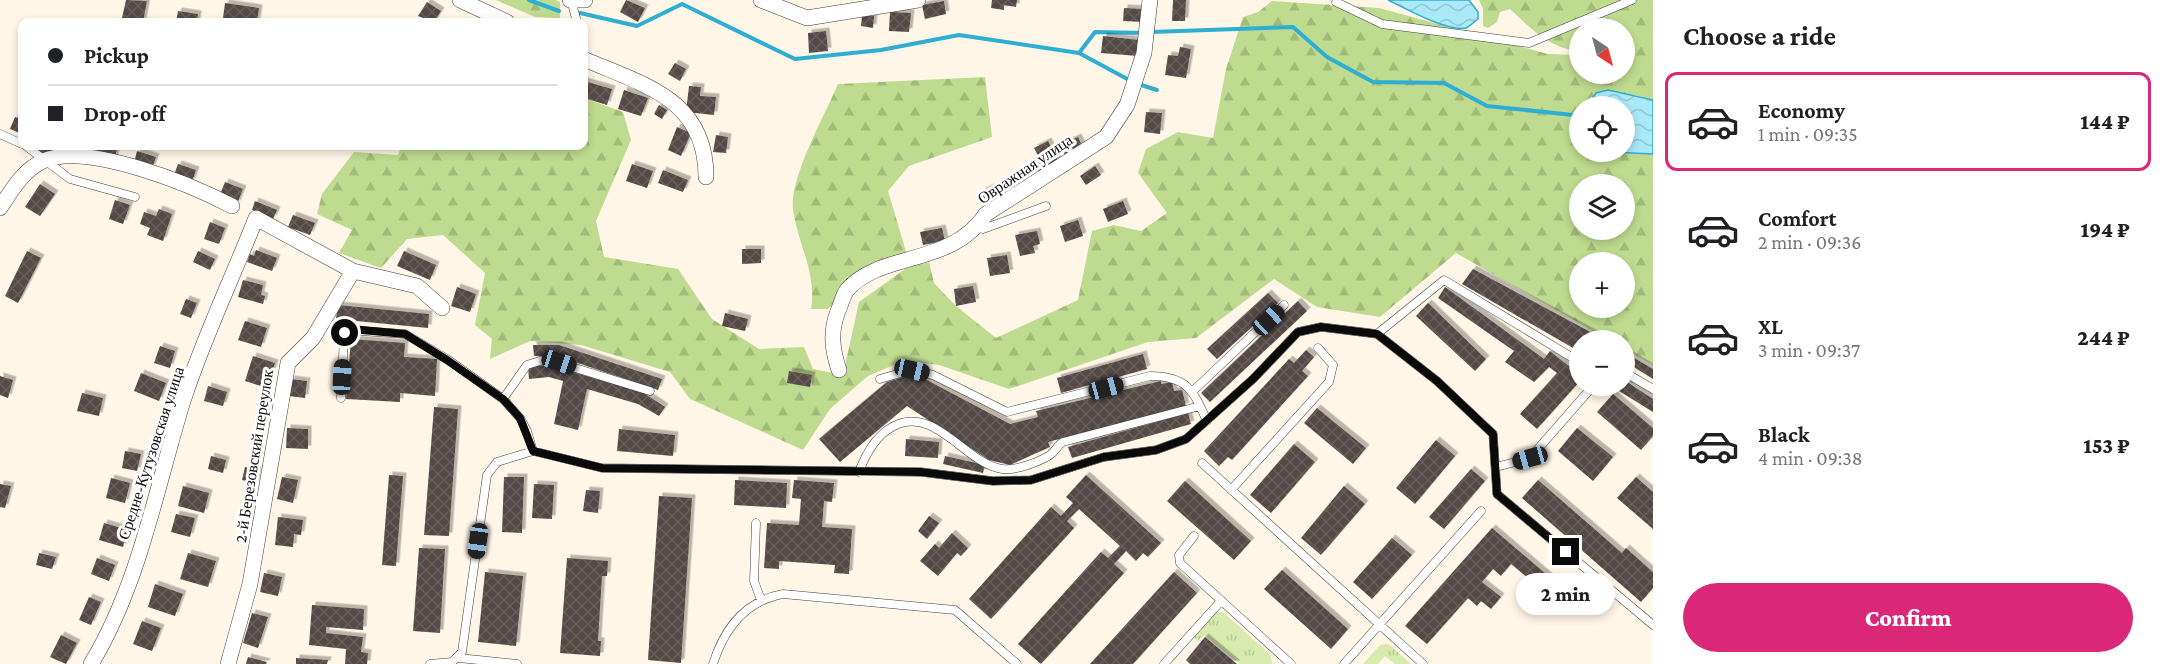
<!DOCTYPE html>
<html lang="en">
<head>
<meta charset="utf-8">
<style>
  :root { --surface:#fff; --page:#f6f6f6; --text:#202124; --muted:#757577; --line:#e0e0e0; --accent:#db2777 }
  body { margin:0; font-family:"Crimson Pro",serif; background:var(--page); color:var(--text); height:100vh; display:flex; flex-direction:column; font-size:22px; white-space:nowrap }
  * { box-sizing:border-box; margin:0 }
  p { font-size:20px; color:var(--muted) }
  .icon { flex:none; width:33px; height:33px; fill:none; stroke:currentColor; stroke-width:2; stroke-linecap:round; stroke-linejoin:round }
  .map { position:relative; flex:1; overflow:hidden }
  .side { display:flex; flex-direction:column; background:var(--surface); width:510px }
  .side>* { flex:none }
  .top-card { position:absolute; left:18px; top:18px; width:570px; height:132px; border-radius:12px; box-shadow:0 3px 9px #0003; display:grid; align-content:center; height:132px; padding:0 30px; background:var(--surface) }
  .needle { width:39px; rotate:144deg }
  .fabs { position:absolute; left:1569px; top:18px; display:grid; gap:12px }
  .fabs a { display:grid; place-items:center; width:66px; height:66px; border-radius:50%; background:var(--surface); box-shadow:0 3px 9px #0003; font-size:30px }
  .end { position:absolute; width:27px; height:27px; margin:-14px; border:8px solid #0a0a0a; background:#fff; box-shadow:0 0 0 3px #fff }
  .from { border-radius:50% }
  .bubble { position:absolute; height:42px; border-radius:21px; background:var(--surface); box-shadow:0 3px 9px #0003; font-size:20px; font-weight:800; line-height:42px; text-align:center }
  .car { position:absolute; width:18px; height:36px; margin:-18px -9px; border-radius:8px; box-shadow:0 0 4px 2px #0007; background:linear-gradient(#222 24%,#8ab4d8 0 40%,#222 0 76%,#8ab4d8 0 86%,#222 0) }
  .top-card b { display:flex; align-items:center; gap:21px; height:57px; font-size:22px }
  .top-card b+b { border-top:2px solid var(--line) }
  .top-card i { width:15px; height:15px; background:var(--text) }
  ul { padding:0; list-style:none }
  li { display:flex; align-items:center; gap:18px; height:99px; margin:0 12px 9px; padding:0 18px; border:3px solid transparent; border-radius:12px }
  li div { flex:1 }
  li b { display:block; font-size:22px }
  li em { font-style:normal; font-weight:800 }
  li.selected { border-color:var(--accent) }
  li>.icon { width:54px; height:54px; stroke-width:1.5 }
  h2 { padding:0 30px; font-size:27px; line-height:72px }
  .button { display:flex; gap:12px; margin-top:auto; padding:12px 30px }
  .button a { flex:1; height:69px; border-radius:36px; background:var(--accent); color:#fff; font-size:24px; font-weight:800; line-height:69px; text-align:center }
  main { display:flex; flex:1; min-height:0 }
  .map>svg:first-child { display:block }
  .grass { fill:url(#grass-tufts) }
  .forest { fill:url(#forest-firs); fill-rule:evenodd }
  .water { fill:url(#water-waves); stroke:#2eaed2; stroke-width:1.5 }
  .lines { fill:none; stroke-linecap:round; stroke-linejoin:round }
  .stream { stroke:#2eaed2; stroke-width:4 }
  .building { fill:url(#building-cross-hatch); filter:url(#shadow) }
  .service-casing { stroke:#3d3d3d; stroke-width:9 }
  .minor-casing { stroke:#3d3d3d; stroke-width:16 }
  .service { stroke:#fff; stroke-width:8 }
  .minor { stroke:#fff; stroke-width:15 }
  .route { stroke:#0a0a0a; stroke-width:8 }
  .labels { text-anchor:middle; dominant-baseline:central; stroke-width:6; stroke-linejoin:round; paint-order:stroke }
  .street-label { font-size:16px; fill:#0a0a0a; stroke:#fff }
</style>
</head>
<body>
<main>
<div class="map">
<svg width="1653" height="664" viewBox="0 0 1653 664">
  <defs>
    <pattern id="grass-tufts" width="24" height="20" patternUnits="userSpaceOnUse" patternTransform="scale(1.5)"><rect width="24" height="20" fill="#d8eab0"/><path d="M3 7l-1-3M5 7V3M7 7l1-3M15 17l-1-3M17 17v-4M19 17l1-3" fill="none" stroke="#b8c796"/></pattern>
    <pattern id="forest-firs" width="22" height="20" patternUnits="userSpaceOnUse" patternTransform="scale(1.5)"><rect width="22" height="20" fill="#bfdb8f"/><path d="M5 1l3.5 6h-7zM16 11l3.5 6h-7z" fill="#a3bb7a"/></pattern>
    <pattern id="water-waves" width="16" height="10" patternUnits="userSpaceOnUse" patternTransform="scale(1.5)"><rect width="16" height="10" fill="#aae9f8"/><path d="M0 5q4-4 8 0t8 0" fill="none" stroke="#91c6d3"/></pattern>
    <pattern id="building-cross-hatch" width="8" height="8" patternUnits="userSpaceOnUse" patternTransform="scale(1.5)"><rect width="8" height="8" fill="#534946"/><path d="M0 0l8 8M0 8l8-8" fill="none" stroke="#675f5c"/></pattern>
    <filter id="shadow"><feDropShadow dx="3.5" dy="-3.5" stdDeviation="0" flood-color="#0004"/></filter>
  </defs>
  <rect width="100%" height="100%" fill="#fff6e7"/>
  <path class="grass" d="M1223,612L1271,655L1272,664H1239L1204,635L1198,641L1194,637L1215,613Z
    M1386,644L1390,645L1411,664H1395L1385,656L1378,664H1363L1380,645Z"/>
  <path class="forest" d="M496,0H556L560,2V18L535,17Z
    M1479,0H1653V100L1636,95L1591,97L1587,106H1580V152L1653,154V365L1625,349L1624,340H1609L1456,253L1380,317L1317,307L1274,279L1196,338L1148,342L1009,389L939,365L903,361L868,376L830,409L803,450L690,399L670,372L581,345L530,341L490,359L492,339L475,325L485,273L443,235L407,239L381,268L339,253L352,230L317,214L322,194L354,152L398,155L401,146H584V98L623,112L631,140L596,221L604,257L678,269L712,319L759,349L804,347L813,369L843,375L859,302L905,269L929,262L934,283L956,306L996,338L1078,300L1092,231L1114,225L1141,231L1167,213L1138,173L1146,149L1178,132L1213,138L1226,69L1243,17L1258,12L1272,1L1379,8L1548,54L1579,55L1580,74H1624V28H1580L1579,51C1551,49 1530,28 1510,9L1500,12L1497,22L1488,28L1483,26V9ZM1580,184H1624V230H1580ZM1580,262H1624V308H1580Z
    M985,77L992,137L909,166L888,191L907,255L856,278L828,309H811C817,273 798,244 793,210C789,178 825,115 838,84Z"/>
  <path class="water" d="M1388,0H1469L1478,12V19C1474,22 1470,26 1466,28C1448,32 1404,8 1388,0Z
    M1608,90L1653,100V154L1611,152H1624V106H1587L1596,93Z"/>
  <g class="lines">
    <path class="stream" d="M529,0L559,11
      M580,13L637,26L682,4L795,59L881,50L959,35L1079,53L1095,32L1143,33
      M1151,32L1293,27L1327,57L1373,82L1444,83L1487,106L1573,115
      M1079,53L1131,81
      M1138,84L1157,90"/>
  </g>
  <path class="building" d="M126,0L147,1L143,22L122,18Z
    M626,0L645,8L638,22L620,12Z
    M992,0H1017L1016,7L1004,5V10L991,8Z
    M1173,0H1186L1185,21H1172Z
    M944,1L946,14L925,19L922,5Z
    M427,2L441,11L434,22L418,16Z
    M225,3L259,8L257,22L223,18Z
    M1124,8L1144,9L1143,22L1123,21Z
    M178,11L198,14L197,22H176Z
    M890,12L911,13L909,32L889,31Z
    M862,15L874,16L873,28L861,26Z
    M826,31L828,51L809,53L808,33Z
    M1103,36L1139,40L1138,56L1101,53Z
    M1180,47L1191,49L1186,78L1165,75L1168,55L1178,56Z
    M675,63L686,69L680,81L668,74Z
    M584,81L612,89L607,105L584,98Z
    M689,86L701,87L700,96L716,97L714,115L686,112Z
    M624,90L648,98L641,116L618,109Z
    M659,105L667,110L662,119L654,114Z
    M1146,112L1162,113L1160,134L1144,132Z
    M15,117L22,120V134L10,129Z
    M677,127L691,133L681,156L668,150Z
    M716,135L728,137L726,153L713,152Z
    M1078,137L1083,148L1066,157L1060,145Z
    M1048,141L1060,165L1040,174L1035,164L1041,161L1034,148Z
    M40,146H54L50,156L38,151Z
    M92,146H118L114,160L90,155Z
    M137,151L156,157L152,168L134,163Z
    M178,164L196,170L192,182L174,175Z
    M632,164L653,171L647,188L626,181Z
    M1095,166L1101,175L1086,185L1080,176Z
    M663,170L688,180L683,192L658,183Z
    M1021,170L1026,182L1017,185L1012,173Z
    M225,182L243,189L237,204L219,197Z
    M999,183L1004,193L984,202L979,193Z
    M40,184L55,194L40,216L25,207Z
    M115,200L130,205L123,224L109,219Z
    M255,201L277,210L273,219L252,210Z
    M1123,201L1128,214L1108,222L1103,209Z
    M159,209L172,214L163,241L147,235L150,228L140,224L144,212L156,216Z
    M293,215L315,223L310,235L288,227Z
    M1078,220L1083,236L1065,242L1060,226Z
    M210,222L225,228L219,244L204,239Z
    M942,228L945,241L923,245L920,232Z
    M1037,231L1040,244L1033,246L1035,253L1020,256L1015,235Z
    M742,249H761V263L742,264Z
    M256,250L277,258L272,271L247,262L250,254L254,256Z
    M27,251L41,258L18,303L5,296Z
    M198,251L215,259L210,270L193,262Z
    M404,251L436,265L430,280L397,266Z
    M1007,255L1010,273L990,276L987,258Z
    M1473,269L1596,335L1605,340H1580V352L1462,284Z
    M243,280L263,285L261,295L265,296L263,304L238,297Z
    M973,286L976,302L956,306L954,289Z
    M457,287L476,294L470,312L451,306Z
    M1445,287L1544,359L1550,351L1580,375V381L1537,429L1520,414L1557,373L1549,367L1534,382L1505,362L1514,351L1438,298Z
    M1268,293L1278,303L1217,359L1207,349Z
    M186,299L197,303L191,318L180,314Z
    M1298,301L1307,311L1210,402L1201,393Z
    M1428,303L1486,359L1475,371L1416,316Z
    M338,305L429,314L428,328L336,319Z
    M725,313L748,319L745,331L722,326Z
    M245,321L267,328L261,347L238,340Z
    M351,339L405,343L404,357L437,359L435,396L400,393V402L346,399Z
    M533,345H559L662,379L658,390L557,356H534Z
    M160,346L175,351L170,368L154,363Z
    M1306,350L1314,357L1302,371L1308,376L1232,460L1228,457L1219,466L1204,451L1289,359L1294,363Z
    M1624,352L1653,369V379L1624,361Z
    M1143,354L1147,369L1061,393L1057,378Z
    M253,356L275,363L267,388L245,381Z
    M549,365L644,393L665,407L659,416L638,404L587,389L578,430L554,424L563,381L549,377L529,379L528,367Z
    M789,371L812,375L810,387L787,383Z
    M141,373L166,383L159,401L134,391Z
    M0,376L13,380L8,398L0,395Z
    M904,377L923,378L1010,424L1038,417L1036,411L1161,381V384L1172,382L1174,391L1182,390L1186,406L1048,442L1050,447L1010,465L989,460L907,406L840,462L819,439L887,382Z
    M291,379L307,381L305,398L289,396Z
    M1624,380L1653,399V412L1611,386H1624Z
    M208,386L227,392L223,406L204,401Z
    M82,393L103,398L99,416L77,411Z
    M1613,394L1653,428V436L1641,450L1597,412Z
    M434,407L458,409L449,536L424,535Z
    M1317,408L1366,448L1353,464L1304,423Z
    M1188,413L1191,424L1072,458L1068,447Z
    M287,428L308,429V449L286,448Z
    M1577,428L1613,457L1593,481L1558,451Z
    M619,429L675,435L673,456L617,451Z
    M906,439L939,442L938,458L905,456Z
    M1436,440L1455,456L1415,504L1396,488Z
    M1294,444L1315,462L1271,513L1250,495Z
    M125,451L141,454L137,471L122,468Z
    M211,456L226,460L223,473L208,469Z
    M945,456L985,465L983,473L943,464Z
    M245,467L258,470L256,483L242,480Z
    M1471,469L1485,481L1444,529L1429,517Z
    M389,475L403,476L396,566L382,565Z
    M1086,475L1161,543L1148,557L1143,553L1136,561L1126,551L1114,564L1124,573L1041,664L1018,644L1101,552L1108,558L1120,546L1079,509L1067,521L1074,528L991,619L969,599L1051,507L1061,516L1073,503L1066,497Z
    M282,477L298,480L293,503L277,499Z
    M504,477H524L522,533L502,532Z
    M1636,477L1653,492V529L1617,498Z
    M111,478L130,483L125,503L106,498Z
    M735,480L787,483L786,508L734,505Z
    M794,480L834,483L832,502L824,501L822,527L852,529L849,574L834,573L835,565L779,561V569L764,568L767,523L799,525L801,499L792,498Z
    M1538,480L1622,553L1626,548L1653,572V588L1641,602L1522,498Z
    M1185,481L1251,541L1234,560L1167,501Z
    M0,484L11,486L5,508L0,507Z
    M534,484L554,485L552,519L532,518Z
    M183,486L209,493L204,513L178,506Z
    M1344,486L1365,504L1321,555L1301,538Z
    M586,490L600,491L598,513L583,511Z
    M659,496L692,498L681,663L648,660Z
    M176,514L195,518L190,537L171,532Z
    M929,516L939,523L927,539L918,531Z
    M278,517L303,520L301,535L294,534L293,547L275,545Z
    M104,523L128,530L123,547L99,540Z
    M1492,528L1565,590L1555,601L1511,564L1501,576L1493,569L1482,582L1501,597L1491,609L1481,601L1477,606L1468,598L1427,644L1405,626Z
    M952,533L968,548L961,556L957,553L938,576L920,561L935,544L939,548Z
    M1392,538L1412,555L1372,599L1353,582Z
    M419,548L445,549L440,633L413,631Z
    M39,553L56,557L52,569L36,565Z
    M188,553L216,561L208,587L180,579Z
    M97,558L115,565L109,581L91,574Z
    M567,558L608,561L607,576H602L598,641H601L600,656L560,653Z
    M1282,570L1348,629L1331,649L1264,589Z
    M485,572L523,576L516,646L478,642Z
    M1174,572L1197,593L1133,664H1090Z
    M264,573L282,577L278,596L260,592Z
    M155,584L183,594L175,616L148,607Z
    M89,597L101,602L91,625L79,620Z
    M312,605L364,609L363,630L326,627V633L363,637L361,652L368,653L367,664H345L346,649L309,645Z
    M252,613L268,617L258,648L243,643Z
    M142,621L161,628L152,651L133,644Z
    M61,635L77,643L66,664L50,657Z
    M1205,637L1237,664H1190L1186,660Z
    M248,657L267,662L266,664H246Z
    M296,658L328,660L327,664H296Z"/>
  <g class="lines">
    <g class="service-casing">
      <path id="service" d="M571,0L577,22
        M1336,2L1382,24L1529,43L1632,0
        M0,134L22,144
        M26,146L70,179L135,197
        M978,226L983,229L1046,206
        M1377,334L1444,280L1573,358
        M1624,372L1653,389
        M880,379L911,370L933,375L1007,412L1150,376C1187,376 1193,390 1207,421
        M1193,391L1284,305
        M341,398L344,337L347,330L405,334L447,359L503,399L520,418L527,431L533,451
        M503,399L527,365L546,359L650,391
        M1202,463L1423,664
        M1496,467L1530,458L1593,386
        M859,472C866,453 876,435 894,426C935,405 966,464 1002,469C1015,471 1039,462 1050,455C1056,451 1057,445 1063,442L1200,406
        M1231,490L1329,382L1333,365L1318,348
        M756,523L754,581L761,600
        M1194,536L1179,555L1180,563L1291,664
        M459,658L517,664
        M430,664L452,662L462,652L487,475L497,462L533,451L602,468L921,472L993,481L1031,480L1104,457L1156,450L1186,439L1253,379L1298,332L1321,327L1377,334L1437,381L1493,434L1497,494L1653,625
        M713,664C724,629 745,601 783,594L955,610L1017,664
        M1164,664L1221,601
        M1344,664L1481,511"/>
    </g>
    <g class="minor-casing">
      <path id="minor" d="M460,0L507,22
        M570,0H585
        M761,0L807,18L918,0
        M584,59C643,85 706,98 706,177
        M0,208C12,190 22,171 43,161C86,141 192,185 232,206
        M839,370C832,349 830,332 838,311C841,305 843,295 847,290C881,251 951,267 986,214L1106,137L1127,105L1144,53L1150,0
        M91,664C139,585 156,489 183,401C203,339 232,279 256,218L353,271L417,286L442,308
        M228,664L250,584L288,363L313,338L353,271"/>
    </g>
    <use href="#service" class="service"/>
    <use href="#minor" class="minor"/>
  </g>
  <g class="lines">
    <path class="route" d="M345,333L351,329L405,334L447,360L503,399L520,418L533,451L602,468L921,472L993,481L1031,480L1104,457L1156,450L1186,439L1253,379L1298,332L1321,327L1377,334L1437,381L1493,434L1497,494L1566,552"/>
  </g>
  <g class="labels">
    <g class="street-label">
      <text transform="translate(1025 169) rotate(-34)">Овражная улица</text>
      <text transform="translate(151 453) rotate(-72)">Средне-Кутузовская улица</text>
      <text transform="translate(254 456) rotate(-81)">2-й Березовский переулок</text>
    </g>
  </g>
</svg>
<div class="fabs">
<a><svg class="needle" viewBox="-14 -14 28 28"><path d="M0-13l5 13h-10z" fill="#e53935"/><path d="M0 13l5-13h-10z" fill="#757577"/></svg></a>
<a><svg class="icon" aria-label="locate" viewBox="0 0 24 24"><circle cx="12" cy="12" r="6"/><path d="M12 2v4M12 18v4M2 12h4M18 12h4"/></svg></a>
<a><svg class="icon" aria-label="layers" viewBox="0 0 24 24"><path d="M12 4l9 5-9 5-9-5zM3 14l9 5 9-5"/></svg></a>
<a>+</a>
<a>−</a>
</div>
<i class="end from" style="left:345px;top:333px"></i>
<i class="end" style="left:1566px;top:552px"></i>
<div class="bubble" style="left:1516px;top:573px;width:99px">2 min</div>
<i class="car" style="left:1269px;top:320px;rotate:47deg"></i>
<i class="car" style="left:559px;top:362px;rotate:108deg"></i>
<i class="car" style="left:912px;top:370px;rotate:103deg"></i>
<i class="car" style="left:342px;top:377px;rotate:3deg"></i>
<i class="car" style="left:1106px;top:388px;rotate:75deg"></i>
<i class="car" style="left:1530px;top:458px;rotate:254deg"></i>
<i class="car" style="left:478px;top:541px;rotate:188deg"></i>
<div class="top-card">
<b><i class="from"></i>Pickup</b>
<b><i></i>Drop-off</b>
</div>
</div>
<section class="side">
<h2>Choose a ride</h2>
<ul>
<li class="selected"><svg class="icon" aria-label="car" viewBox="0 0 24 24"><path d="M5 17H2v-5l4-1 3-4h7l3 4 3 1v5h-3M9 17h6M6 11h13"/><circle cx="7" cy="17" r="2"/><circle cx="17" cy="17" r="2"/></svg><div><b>Economy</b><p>1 min · 09:35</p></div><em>144 ₽</em></li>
<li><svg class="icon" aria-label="car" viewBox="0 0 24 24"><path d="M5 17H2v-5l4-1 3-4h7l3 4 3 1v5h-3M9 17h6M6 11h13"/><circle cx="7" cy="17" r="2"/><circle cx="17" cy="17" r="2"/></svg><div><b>Comfort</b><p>2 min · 09:36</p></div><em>194 ₽</em></li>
<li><svg class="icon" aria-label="car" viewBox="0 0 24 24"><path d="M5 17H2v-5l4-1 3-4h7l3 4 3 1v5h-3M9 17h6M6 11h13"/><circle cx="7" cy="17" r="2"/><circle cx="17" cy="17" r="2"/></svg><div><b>XL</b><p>3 min · 09:37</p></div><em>244 ₽</em></li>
<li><svg class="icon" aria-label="car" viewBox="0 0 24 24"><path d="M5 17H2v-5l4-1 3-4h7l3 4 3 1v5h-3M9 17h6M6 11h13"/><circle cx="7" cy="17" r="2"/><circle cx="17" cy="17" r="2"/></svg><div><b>Black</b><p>4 min · 09:38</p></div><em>153 ₽</em></li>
</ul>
<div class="button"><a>Confirm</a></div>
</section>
</main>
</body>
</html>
